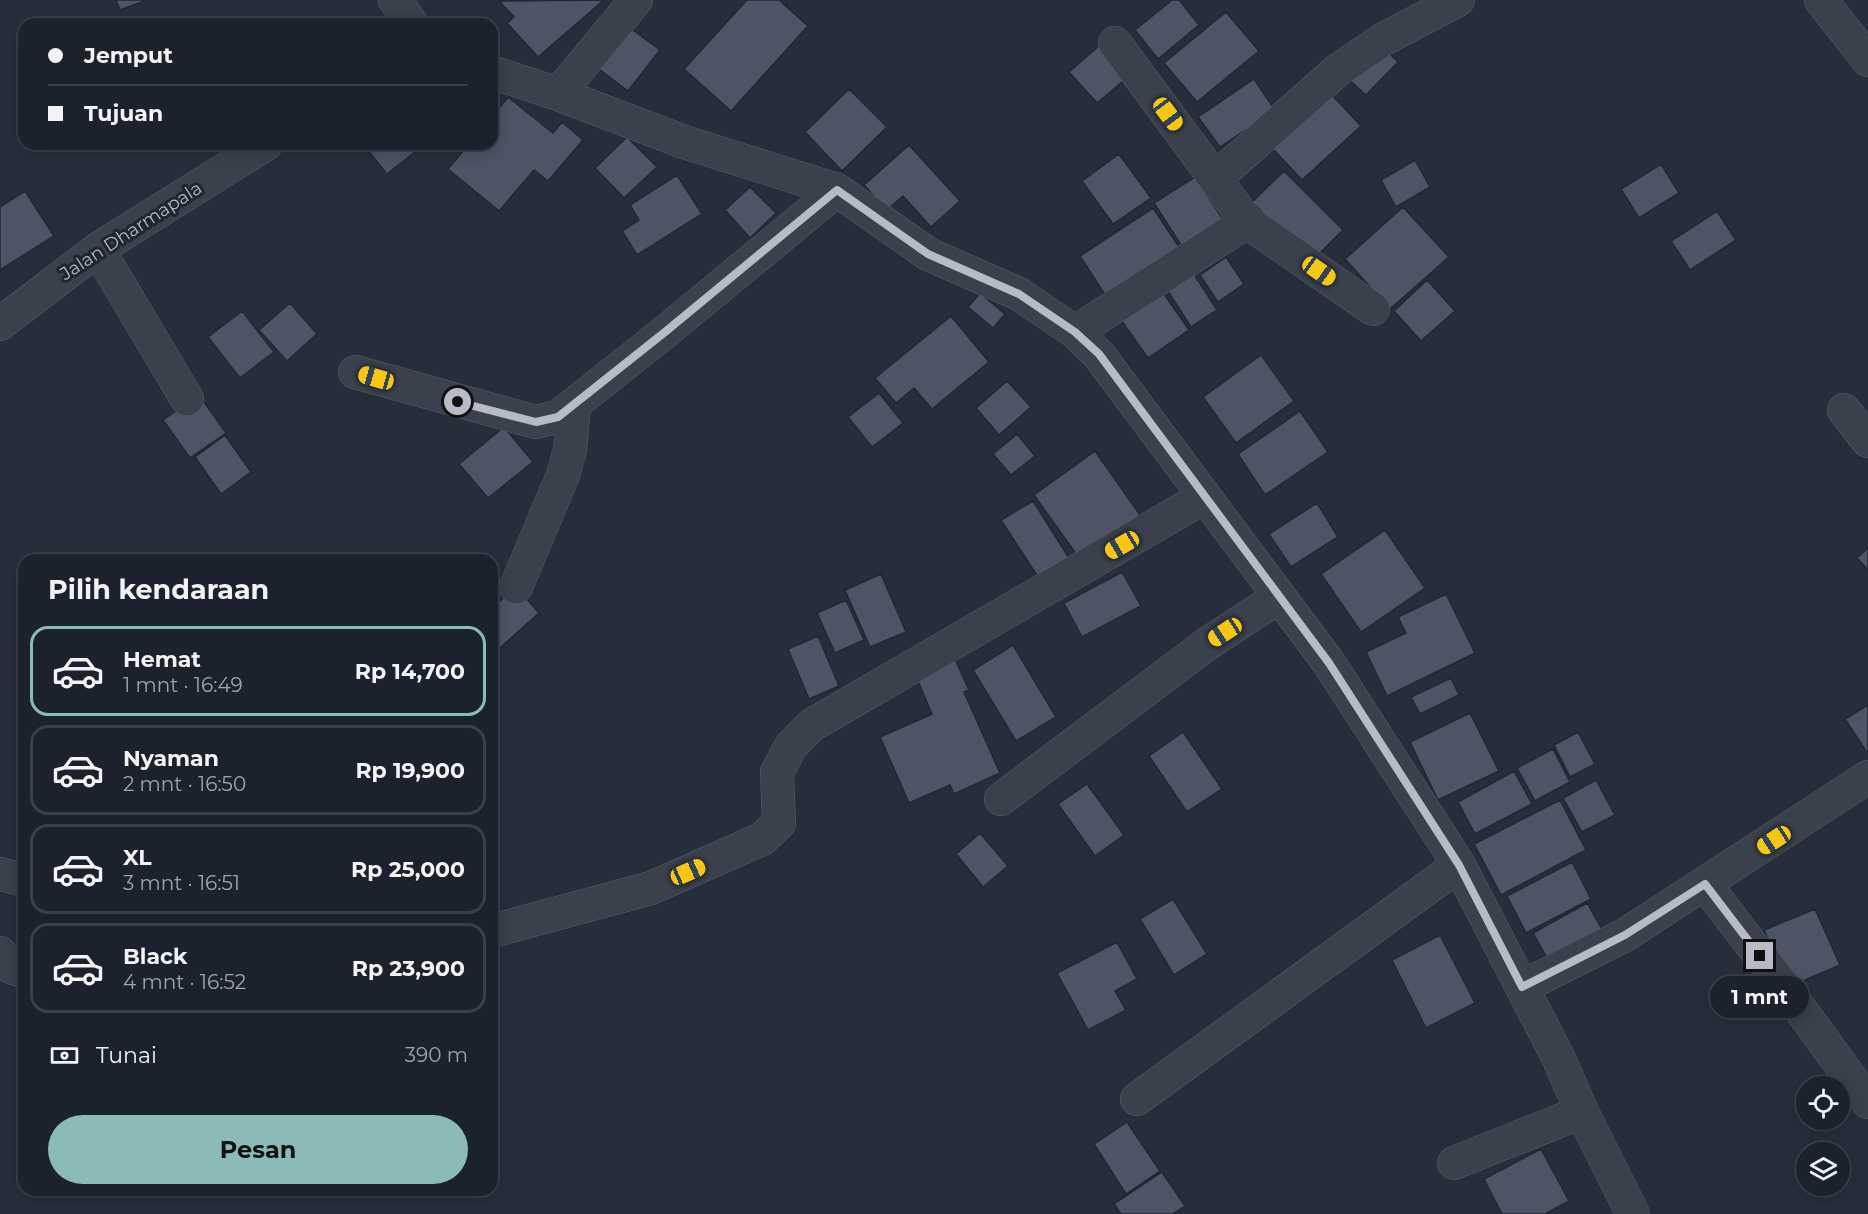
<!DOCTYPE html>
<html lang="id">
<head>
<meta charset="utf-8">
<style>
  :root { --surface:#1c222d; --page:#292f39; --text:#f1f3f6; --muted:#a0a4aa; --line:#3a3f49; --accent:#8bbbb9 }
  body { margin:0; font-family:Montserrat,sans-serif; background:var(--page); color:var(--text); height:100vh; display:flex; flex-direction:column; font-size:22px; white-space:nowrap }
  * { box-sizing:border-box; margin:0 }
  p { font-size:20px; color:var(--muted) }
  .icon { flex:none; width:33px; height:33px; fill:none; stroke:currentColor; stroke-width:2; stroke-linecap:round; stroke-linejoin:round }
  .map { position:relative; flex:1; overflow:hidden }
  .drawer { position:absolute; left:18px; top:554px; width:480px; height:642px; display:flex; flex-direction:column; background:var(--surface); border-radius:18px; box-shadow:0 3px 15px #0003,0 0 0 2px var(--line) }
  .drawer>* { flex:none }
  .top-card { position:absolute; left:18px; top:18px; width:480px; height:132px; border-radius:18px; box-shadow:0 3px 15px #0003,0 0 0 2px var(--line); display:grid; align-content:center; height:132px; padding:0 30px; background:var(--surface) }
  .buttons { position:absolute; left:1796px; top:1076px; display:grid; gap:12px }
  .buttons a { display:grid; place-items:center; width:54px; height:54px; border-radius:50%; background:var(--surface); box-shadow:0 3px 15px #0003,0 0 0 2px var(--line); font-size:30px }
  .end { position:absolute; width:27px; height:27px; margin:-14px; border:8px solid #b6bbc7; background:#111; box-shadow:0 0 0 3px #111 }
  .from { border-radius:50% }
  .bubble { position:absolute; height:42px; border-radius:21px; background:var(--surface); box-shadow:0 3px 15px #0003,0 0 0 2px var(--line); font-size:20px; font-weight:700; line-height:42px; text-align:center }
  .car { position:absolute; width:18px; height:36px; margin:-18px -9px; border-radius:8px; box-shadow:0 0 4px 2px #0007; background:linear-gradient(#f5c518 24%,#345 0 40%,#f5c518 0 76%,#345 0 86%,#f5c518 0) }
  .top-card b { display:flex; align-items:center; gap:21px; height:57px; font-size:22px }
  .top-card b+b { border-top:2px solid var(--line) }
  .top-card i { width:15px; height:15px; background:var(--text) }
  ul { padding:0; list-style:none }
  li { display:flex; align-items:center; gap:18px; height:90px; margin:0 12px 9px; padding:0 18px; border:3px solid var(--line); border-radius:18px }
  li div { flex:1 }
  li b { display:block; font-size:22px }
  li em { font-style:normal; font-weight:700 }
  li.selected { border-color:var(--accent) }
  li>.icon { width:54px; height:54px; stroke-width:1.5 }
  h2 { padding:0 30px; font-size:27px; line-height:72px }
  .pay { display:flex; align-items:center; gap:15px; height:66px; padding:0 30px; font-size:22px }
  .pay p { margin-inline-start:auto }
  .cta { display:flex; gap:12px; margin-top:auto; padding:12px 30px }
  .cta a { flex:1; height:69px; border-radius:36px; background:var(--accent); color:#111; font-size:24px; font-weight:700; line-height:69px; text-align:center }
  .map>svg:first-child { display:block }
  .building { fill:#4c5465; stroke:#212733; stroke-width:1.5 }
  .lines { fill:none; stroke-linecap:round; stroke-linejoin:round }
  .minor-casing { stroke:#585e6a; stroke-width:34 }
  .minor { stroke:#3a404c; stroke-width:33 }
  .route { stroke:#b6bbc7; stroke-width:8 }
  .labels { text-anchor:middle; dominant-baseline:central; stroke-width:6; stroke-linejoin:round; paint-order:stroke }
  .street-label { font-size:18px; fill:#b6bbc7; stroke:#1f2531 }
</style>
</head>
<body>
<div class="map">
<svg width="1868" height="1214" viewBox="0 0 1868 1214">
  <rect width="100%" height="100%" fill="#262e3c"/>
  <path class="building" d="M116,0H147L120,10Z
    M604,0L538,57L507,23L514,17L499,1Z
    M747,0H779L808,26L731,111L684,69Z
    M1172,0H1179L1199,25L1158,59L1135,30Z
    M1226,12L1259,51L1197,102L1164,63Z
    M622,22L660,50L628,91L591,63Z
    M1380,44L1398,62L1366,95L1347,78Z
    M1100,45L1128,77L1097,103L1069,72Z
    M1254,79L1275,110L1220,147L1198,117Z
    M849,89L887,127L842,171L805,132Z
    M1331,94L1361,126L1302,180L1272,148Z
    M508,97L553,133L562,122L583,140L548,181L534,170L499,211L448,169L469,144H492V117Z
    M627,137L657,167L624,198L595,168Z
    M363,144H425L387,174Z
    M909,145L960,201L931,227L903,196L887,210L864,185Z
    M1119,154L1151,198L1113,224L1082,181Z
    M1415,160L1430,187L1396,207L1381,180Z
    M1661,164L1679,193L1639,218L1621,189Z
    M1284,171L1343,230L1311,262L1252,202Z
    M677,175L702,214L637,255L622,231L639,220L630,205Z
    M1195,177L1226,224L1185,251L1154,203Z
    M750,187L776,213L750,238L725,210Z
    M25,191L54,236L0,270V207Z
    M1403,207L1449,257L1390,309L1345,259Z
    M1153,208L1183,253L1109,301L1080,256Z
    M1717,211L1736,240L1690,270L1671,241Z
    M1226,257L1244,284L1218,302L1200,275Z
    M1190,268L1217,310L1191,327L1164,285Z
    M1427,280L1455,311L1421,341L1394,311Z
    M1157,284L1189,330L1148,358L1116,313Z
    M980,293L1005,314L993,328L968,307Z
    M290,303L317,334L287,361L259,330Z
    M242,311L274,352L240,378L208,337Z
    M951,316L989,362L932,409L914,388L896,403L875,378Z
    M1261,355L1294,401L1236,443L1203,397Z
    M1007,381L1031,407L999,435L976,408Z
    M879,393L903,423L872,447L848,417Z
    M199,395L226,433L190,458L163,420Z
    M1300,411L1328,452L1265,495L1238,454Z
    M504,427L533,462L488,498L459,464Z
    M1017,434L1035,456L1011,475L993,454Z
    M225,435L251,472L221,494L195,457Z
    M1095,451L1140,515L1079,558L1034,495Z
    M1033,501L1069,558L1038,577L1001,520Z
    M1317,503L1338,537L1291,567L1269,534Z
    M1385,530L1425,588L1361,632L1321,574Z
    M1868,548V570L1857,558Z
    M1122,572L1141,606L1082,637L1064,603Z
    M881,574L906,632L870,647L845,590Z
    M516,587L539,613L500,648L492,638V608Z
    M1446,594L1475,653L1387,696L1366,652L1406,633L1398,617Z
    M846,600L864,640L835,653L817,613Z
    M818,636L839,686L809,699L788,649Z
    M1013,645L1056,717L1016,741L973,670Z
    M954,657L969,690L964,692L1000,773L954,794L950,785L909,803L880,737L932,714L915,674Z
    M1451,678L1459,695L1420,714L1411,697Z
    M1868,705V754L1845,719Z
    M1470,713L1499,771L1438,800L1410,742Z
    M1183,732L1222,789L1187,812L1149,756Z
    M1578,732L1595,764L1570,777L1554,745Z
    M1553,749L1570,782L1535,801L1517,768Z
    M1514,771L1532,804L1475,834L1458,802Z
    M1596,780L1615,815L1582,832L1563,798Z
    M1087,784L1124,835L1095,856L1058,804Z
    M1560,800L1586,850L1501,895L1474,844Z
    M980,833L1008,866L983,887L956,854Z
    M1572,862L1591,899L1526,933L1507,896Z
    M1173,899L1207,954L1174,975L1140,919Z
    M1587,903L1602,929L1547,958L1533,933Z
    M1815,909L1840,965L1789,987L1764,930Z
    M1440,935L1475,1003L1426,1028L1392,960Z
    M1117,942L1137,979L1115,991L1126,1010L1088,1030L1057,973Z
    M1127,1122L1160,1171L1126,1194L1094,1144Z
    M1541,1149L1569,1201L1545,1214H1502L1484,1179Z
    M1162,1172L1185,1206L1173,1214H1121L1114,1204Z"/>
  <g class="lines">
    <g class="minor-casing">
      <path id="minor" d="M395,0L412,24
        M1821,0L1868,60
        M1115,43L1247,222
        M492,72L558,94L684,142L837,190L928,254L1019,294L1075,332L1099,355L1329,663L1459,865L1558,1057L1582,1112L1633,1214
        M558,94L636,0
        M1216,178L1338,70L1382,40L1458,0
        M98,249L187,399
        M0,324L98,249L266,144
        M1075,332L1247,222L1373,309
        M355,372L536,422L558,417L665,332L837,190
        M1844,410L1868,441
        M516,587L563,475L570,450L574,406
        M1001,799L1207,644L1279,597
        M0,874L24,880
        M1705,884L1787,991L1868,1102
        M492,931L651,888L762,839L779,823L777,772L791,746L812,725L1204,497
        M0,953C5,966 11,968 24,971
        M1522,987L1625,935L1868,777
        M1137,1099L1459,865
        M1454,1163L1582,1112"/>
    </g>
    <use href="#minor" class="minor"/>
  </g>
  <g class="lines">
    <path class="route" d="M458,402L536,422L558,417L665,332L837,190L928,254L1019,294L1075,332L1099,354L1329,663L1459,865L1522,987L1625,935L1705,884L1760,956"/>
  </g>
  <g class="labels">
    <g class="street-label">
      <text transform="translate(131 231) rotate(-33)">Jalan Dharmapala</text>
    </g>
  </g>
</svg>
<div class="buttons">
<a><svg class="icon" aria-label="locate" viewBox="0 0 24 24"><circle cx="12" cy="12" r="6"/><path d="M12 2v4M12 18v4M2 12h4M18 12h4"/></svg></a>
<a><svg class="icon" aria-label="layers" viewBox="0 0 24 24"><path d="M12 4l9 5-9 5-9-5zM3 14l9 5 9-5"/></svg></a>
</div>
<i class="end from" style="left:458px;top:402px"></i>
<i class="end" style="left:1760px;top:956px"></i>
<div class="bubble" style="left:1710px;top:976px;width:99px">1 mnt</div>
<i class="car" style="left:1168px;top:114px;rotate:143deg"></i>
<i class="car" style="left:1319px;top:271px;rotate:125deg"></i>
<i class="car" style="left:376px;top:378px;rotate:286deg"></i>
<i class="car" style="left:1122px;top:545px;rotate:240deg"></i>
<i class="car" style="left:1225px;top:632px;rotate:237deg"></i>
<i class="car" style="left:1774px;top:840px;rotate:237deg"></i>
<i class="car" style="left:688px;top:872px;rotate:66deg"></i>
<div class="top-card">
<b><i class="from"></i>Jemput</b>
<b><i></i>Tujuan</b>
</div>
<section class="drawer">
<h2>Pilih kendaraan</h2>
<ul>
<li class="selected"><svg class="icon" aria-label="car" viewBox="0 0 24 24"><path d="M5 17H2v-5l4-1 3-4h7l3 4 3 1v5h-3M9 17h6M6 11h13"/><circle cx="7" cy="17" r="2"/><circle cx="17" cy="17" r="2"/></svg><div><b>Hemat</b><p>1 mnt · 16:49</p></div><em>Rp 14,700</em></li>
<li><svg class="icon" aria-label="car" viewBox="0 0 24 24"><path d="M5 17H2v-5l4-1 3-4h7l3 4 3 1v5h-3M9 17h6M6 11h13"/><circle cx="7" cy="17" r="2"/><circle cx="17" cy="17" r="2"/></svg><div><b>Nyaman</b><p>2 mnt · 16:50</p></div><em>Rp 19,900</em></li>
<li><svg class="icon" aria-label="car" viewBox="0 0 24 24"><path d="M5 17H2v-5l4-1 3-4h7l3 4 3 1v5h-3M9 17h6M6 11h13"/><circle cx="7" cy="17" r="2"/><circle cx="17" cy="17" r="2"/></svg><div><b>XL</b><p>3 mnt · 16:51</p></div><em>Rp 25,000</em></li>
<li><svg class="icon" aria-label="car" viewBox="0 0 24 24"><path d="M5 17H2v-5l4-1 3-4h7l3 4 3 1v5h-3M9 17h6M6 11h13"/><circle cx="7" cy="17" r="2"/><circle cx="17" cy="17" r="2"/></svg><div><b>Black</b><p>4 mnt · 16:52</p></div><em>Rp 23,900</em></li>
</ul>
<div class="pay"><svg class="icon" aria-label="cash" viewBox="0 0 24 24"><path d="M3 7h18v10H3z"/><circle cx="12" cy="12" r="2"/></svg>Tunai<p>390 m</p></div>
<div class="cta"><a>Pesan</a></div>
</section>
</div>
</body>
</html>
